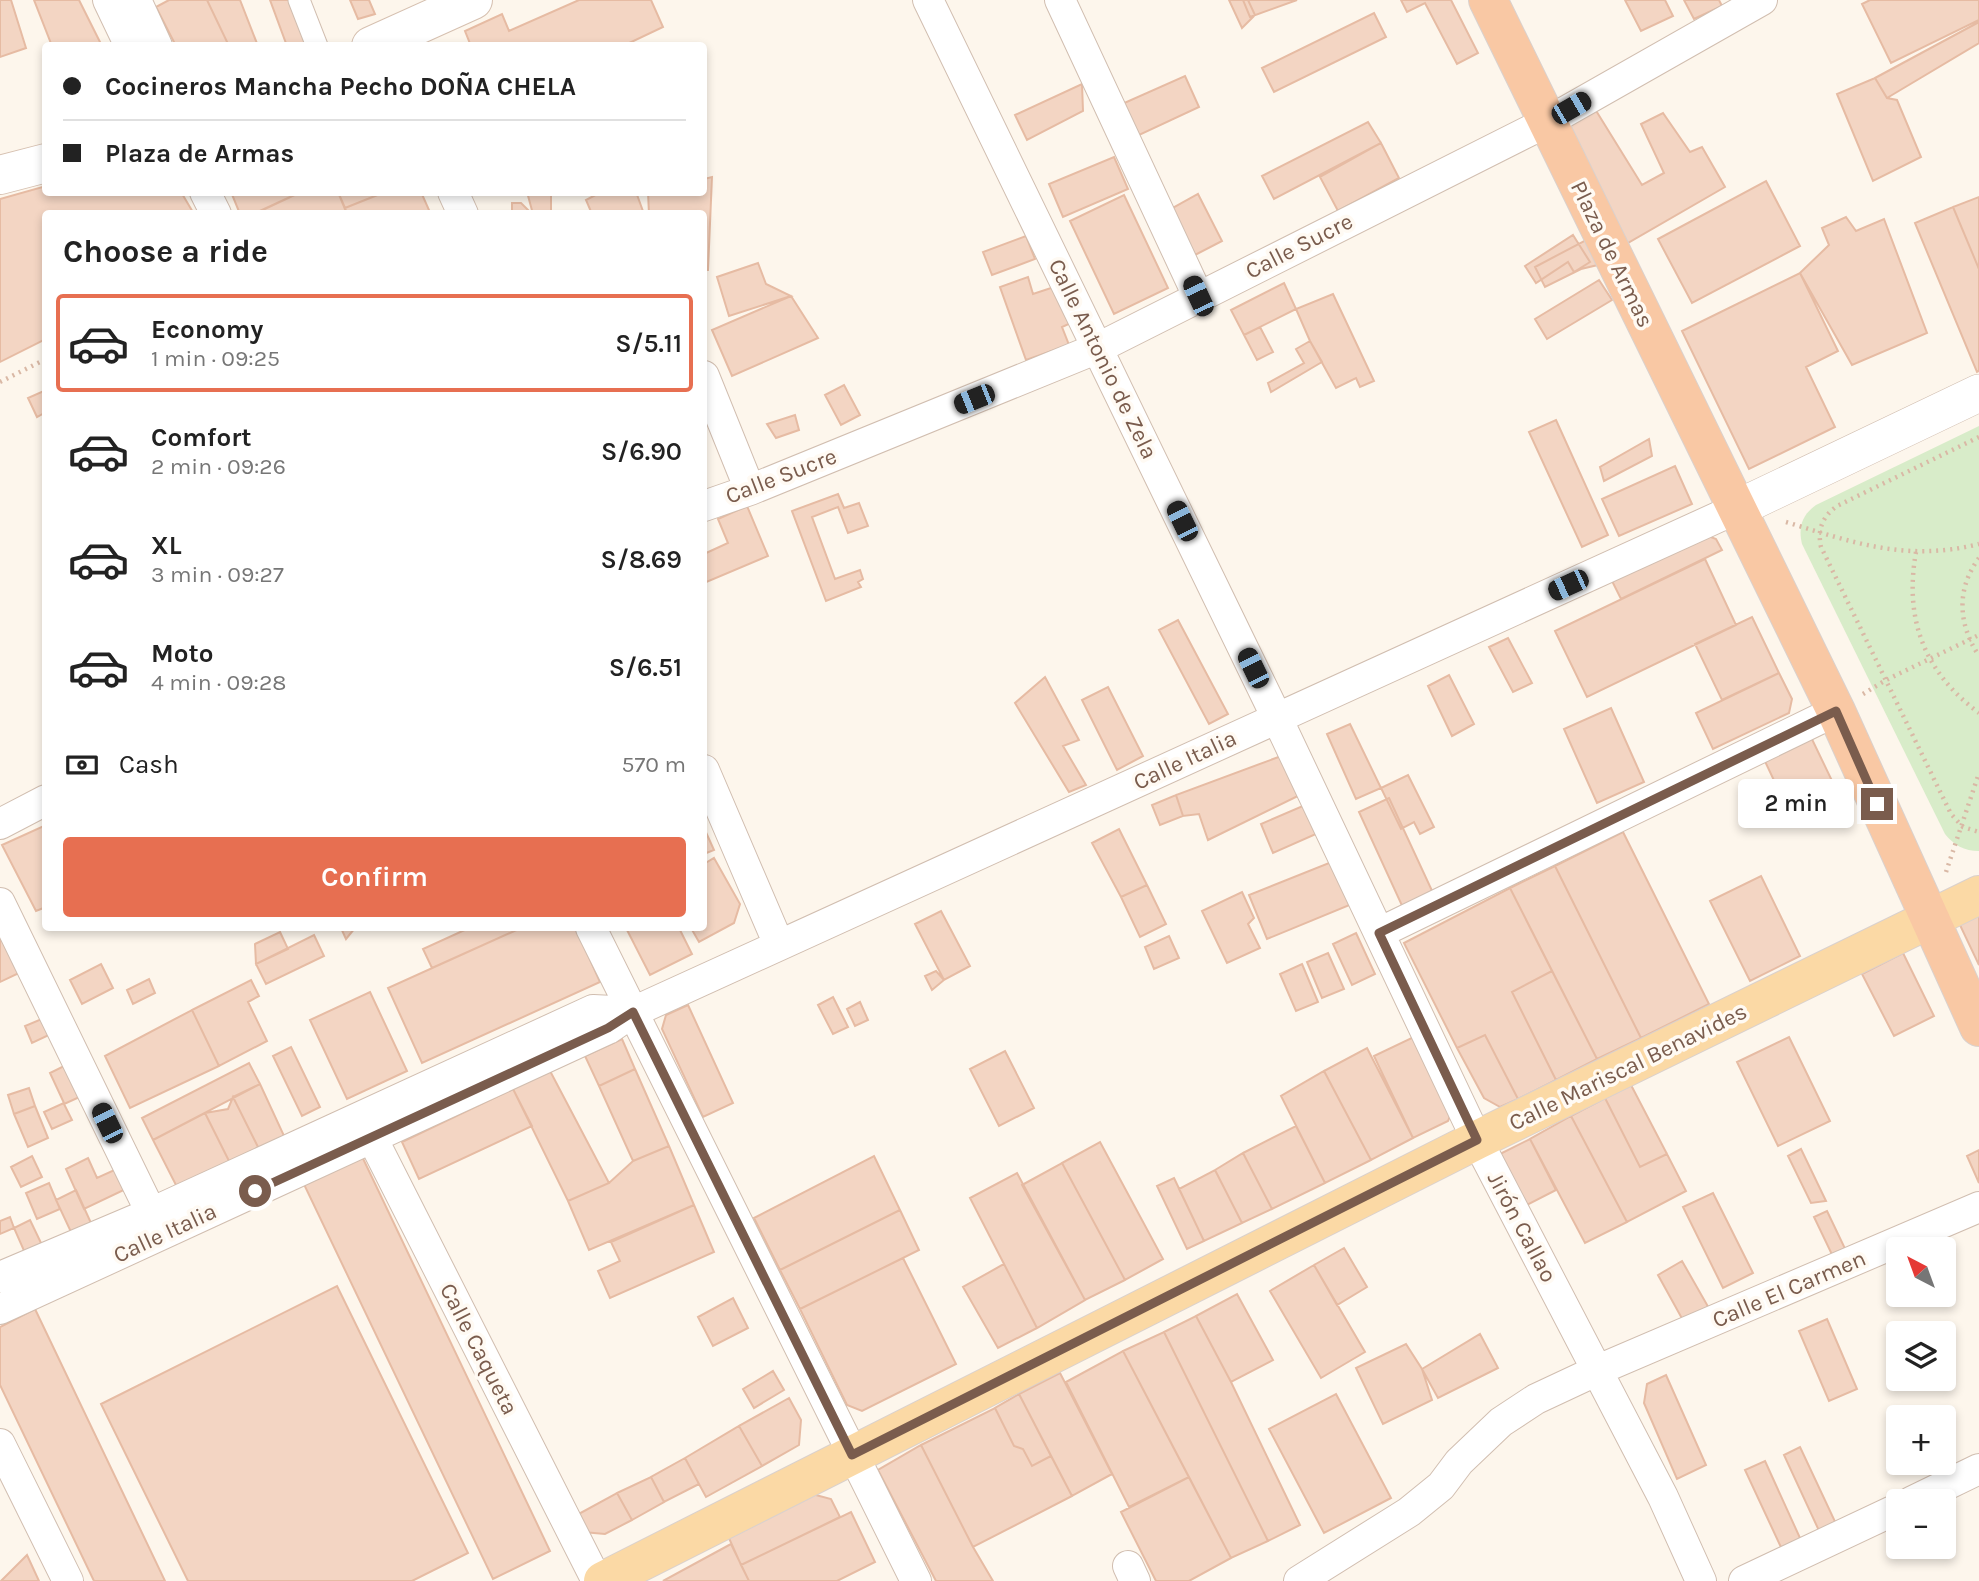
<!DOCTYPE html>
<html lang="en">
<head>
<meta charset="utf-8">
<style>
  :root { --surface:#fff; --page:#f2f2f2; --text:#222; --muted:#767676; --line:#e0e0e0; --accent:#e76f51 }
  body { margin:0; font-family:Karla,sans-serif; background:var(--page); color:var(--text); height:100vh; display:flex; flex-direction:column; font-size:26px; white-space:nowrap }
  * { box-sizing:border-box; margin:0 }
  p { font-size:23px; color:var(--muted) }
  .icon { flex:none; width:38px; height:38px; fill:none; stroke:currentColor; stroke-width:2; stroke-linecap:round; stroke-linejoin:round }
  .map { position:relative; flex:1; overflow:hidden }
  .drawer { position:absolute; left:42px; top:210px; width:665px; height:721px; display:flex; flex-direction:column; background:var(--surface); border-radius:7px; box-shadow:0 4px 10px #0003 }
  .drawer>* { flex:none }
  .top-card { position:absolute; left:42px; top:42px; width:665px; height:154px; border-radius:7px; box-shadow:0 4px 10px #0003; display:grid; align-content:center; height:154px; padding:0 21px; background:var(--surface) }
  .needle { width:46px; rotate:319deg }
  .buttons { position:absolute; left:1886px; top:1237px; display:grid; gap:14px }
  .buttons a { display:grid; place-items:center; width:70px; height:70px; border-radius:7px; background:var(--surface); box-shadow:0 4px 10px #0003; font-size:35px }
  .end { position:absolute; width:32px; height:32px; margin:-16px; border:9px solid #7a5c4d; background:#fff; box-shadow:0 0 0 4px #fff }
  .from { border-radius:50% }
  .bubble { position:absolute; height:49px; border-radius:7px; background:var(--surface); box-shadow:0 4px 10px #0003; font-size:23px; font-weight:600; line-height:49px; text-align:center }
  .car { position:absolute; width:21px; height:42px; margin:-21px -10px; border-radius:9px; box-shadow:0 0 5px 2px #0007; background:linear-gradient(#222 24%,#8ab4d8 0 40%,#222 0 76%,#8ab4d8 0 86%,#222 0) }
  .top-card b { display:flex; align-items:center; gap:24px; height:66px; font-size:26px }
  .top-card b+b { border-top:2px solid var(--line) }
  .top-card i { width:18px; height:18px; background:var(--text) }
  ul { padding:0; list-style:none }
  li { display:flex; align-items:center; gap:21px; height:98px; margin:0 14px 10px; padding:0 7px; border:4px solid transparent; border-radius:7px }
  li div { flex:1 }
  li b { display:block; font-size:26px }
  li em { font-style:normal; font-weight:600 }
  li.active { border-color:var(--accent) }
  li>.icon { width:63px; height:63px; stroke-width:1.5 }
  h2 { padding:0 21px; font-size:32px; line-height:84px }
  .pay { display:flex; align-items:center; gap:18px; height:77px; padding:0 21px; font-size:26px }
  .pay p { margin-inline-start:auto }
  .cta { display:flex; gap:14px; margin-top:auto; padding:14px 21px }
  .cta a { flex:1; height:80px; border-radius:7px; background:var(--accent); color:#fff; font-size:28px; font-weight:600; line-height:80px; text-align:center }
  .map>svg:first-child { display:block }
  .green { fill:#d8ecc9 }
  .building { fill:#f3d5c3; stroke:#e6bba3; stroke-width:2 }
  .lines { fill:none; stroke-linecap:round; stroke-linejoin:round }
  .pedestrian-casing { stroke:#d1beb0; stroke-width:23 }
  .minor-casing { stroke:#d1beb0; stroke-width:32 }
  .tertiary-casing { stroke:#d1beb0; stroke-width:38 }
  .secondary-casing { stroke:#d6c0b0; stroke-width:40 }
  .primary-casing { stroke:#dad1cd; stroke-width:40 }
  .trunk-casing { stroke:#dad1cd; stroke-width:40 }
  .path { stroke:#d9b8a5; stroke-width:4.5; stroke-dasharray:2 5; stroke-linecap:butt }
  .pedestrian { stroke:#fff; stroke-width:21 }
  .minor { stroke:#fff; stroke-width:30 }
  .tertiary { stroke:#fff; stroke-width:37 }
  .secondary { stroke:#fff; stroke-width:38 }
  .primary { stroke:#fbd9a5; stroke-width:38 }
  .trunk { stroke:#f9c8a4; stroke-width:38 }
  .route { stroke:#7a5c4d; stroke-width:9 }
  .labels { text-anchor:middle; dominant-baseline:central; stroke-width:7; stroke-linejoin:round; paint-order:stroke }
  .street-label { font-size:23px; fill:#7a5c4d; stroke:#fffaf3 }
</style>
</head>
<body>
<div class="map">
<svg width="1979" height="1581" viewBox="0 0 1979 1581">
  <rect width="100%" height="100%" fill="#fdf6ec"/>
  <path class="green" d="M1979,426V851C1964,851 1954,845 1945,834L1802,544C1798,527 1802,515 1816,505Z"/>
  <path class="building" d="M0,0H11L26,48L0,57Z
    M34,0H79L102,46H52Z
    M169,0H207L229,46H176L156,7Z
    M207,0H240L258,46H229Z
    M270,0H290L306,46H287Z
    M350,0H369L375,14L358,19Z
    M579,0H651L663,27L623,46H471L465,31L502,14L509,31Z
    M1229,0H1248L1255,15L1242,28Z
    M1243,0H1297L1250,17Z
    M1401,0H1451L1478,53L1457,64L1425,3L1407,12Z
    M1625,0H1665L1673,16L1641,31Z
    M1684,0H1719L1722,6L1694,19Z
    M1870,0H1979V20L1891,63L1862,4Z
    M1374,13L1386,37L1274,92L1262,68Z
    M1979,22V43L1887,98L1875,78Z
    M1185,76L1199,107L1137,136L1122,104Z
    M1875,78L1887,98L1897,100L1921,157L1873,181L1837,94Z
    M1082,84L1083,111L1027,140L1015,115Z
    M1595,109L1642,185L1664,173L1641,124L1663,113L1690,152L1702,147L1725,187L1626,244L1561,125Z
    M1368,122L1381,143L1274,199L1262,176Z
    M1381,143L1399,178L1338,211L1320,177Z
    M1114,157L1128,189L1063,217L1049,184Z
    M712,177L708,270H704V214H649L648,192H704V179Z
    M1766,181L1800,246L1692,303L1658,239Z
    M46,186V192H181L194,214H46V339L0,362V199Z
    M231,192H301L253,214H240Z
    M301,192H338L347,214H254Z
    M338,192H385L345,208Z
    M385,192H421L429,210L422,214H347L345,208Z
    M527,192H551V214H533Z
    M601,192H636L644,214H592L586,200Z
    M1198,194L1222,241L1195,255L1171,209Z
    M1124,195L1168,288L1114,314L1070,221Z
    M1979,197V269L1953,207Z
    M512,203H521L532,214H512Z
    M1953,207L1979,269V371L1977,372L1915,223Z
    M1846,217L1856,231L1884,219L1927,333L1852,365L1800,273L1829,245L1822,228Z
    M1573,235L1590,262L1574,272L1568,262L1536,283L1525,266Z
    M1026,236L1035,259L992,275L983,252Z
    M1588,239L1602,264L1581,269L1545,287L1535,267Z
    M758,263L766,284L791,296L729,316L717,277Z
    M1800,273L1838,351L1806,367L1835,427L1749,469L1682,331Z
    M1028,277L1033,294L1060,285L1073,322L1062,327L1069,345L1026,360L1000,287Z
    M1599,280L1612,300L1547,339L1535,319Z
    M1284,283L1296,309L1244,335L1231,310Z
    M1333,294L1374,381L1360,387L1356,378L1336,388L1310,341L1296,309Z
    M791,296L818,338L732,376L712,330Z
    M1260,327L1273,352L1257,360L1244,335Z
    M1310,341L1322,362L1271,392L1268,383L1304,363L1296,349Z
    M844,385L860,415L841,425L825,395Z
    M46,390V412L37,417L28,398Z
    M795,415L799,430L776,438L767,424Z
    M1556,420L1608,535L1582,547L1529,432Z
    M1649,439L1652,456L1604,481L1600,467Z
    M1675,466L1692,504L1619,536L1602,499Z
    M838,494L844,508L859,503L868,526L848,533L838,507L812,517L835,579L860,570L863,579L858,582L861,587L826,601L792,511Z
    M747,506L768,556L704,583V554L728,543L718,519Z
    M1703,534L1716,539L1722,550L1621,599L1611,579Z
    M1705,559L1736,625L1587,697L1555,631Z
    M1752,617L1779,673L1722,700L1695,644Z
    M1178,620L1228,714L1209,724L1159,630Z
    M1508,638L1532,683L1513,692L1489,647Z
    M1779,673L1792,699L1789,713L1713,749L1696,713Z
    M1449,675L1474,724L1452,736L1428,686Z
    M1045,677L1079,740L1063,746L1086,785L1069,792L1015,703Z
    M1108,687L1143,756L1117,770L1082,700Z
    M1611,708L1644,782L1597,803L1564,729Z
    M1350,724L1381,788L1356,799L1327,734Z
    M1809,733L1835,787L1788,810L1762,755Z
    M1284,755L1304,793L1208,840L1199,814L1183,816L1176,795Z
    M1408,775L1434,827L1420,834L1414,822L1401,829L1381,788Z
    M1176,795L1183,816L1160,825L1152,805Z
    M1389,798L1434,895L1404,910L1359,812Z
    M1312,802L1325,830L1273,853L1261,824Z
    M46,825V907L36,911L2,845Z
    M704,828L714,850L704,854Z
    M1119,829L1147,885L1121,897L1092,843Z
    M1623,832L1709,1004L1641,1038L1555,866Z
    M714,858L740,904L734,923L699,942L691,928H704V864Z
    M1334,861L1352,904L1267,939L1249,895Z
    M1555,866L1641,1038L1597,1059L1510,888Z
    M1761,876L1800,956L1750,981L1710,901Z
    M1147,885L1166,924L1140,937L1121,897Z
    M1510,888L1552,971L1512,992L1556,1080L1518,1099L1485,1035L1457,1048L1404,943Z
    M1242,892L1254,918L1248,924L1260,948L1227,963L1202,911Z
    M941,911L970,966L944,980L915,924Z
    M1979,913V965L1959,923Z
    M341,928H355L346,939Z
    M469,928H521L432,968L423,949Z
    M521,928H576L600,982L422,1063L388,988Z
    M626,928H679L692,954L650,975Z
    M280,932L288,949L256,964L255,944Z
    M1356,933L1375,974L1352,985L1333,944Z
    M314,935L324,956L266,984L256,964Z
    M1169,936L1179,958L1154,969L1145,947Z
    M2,937L19,973L0,982V938Z
    M1328,953L1344,989L1322,998L1307,962Z
    M1903,953L1934,1016L1894,1036L1862,974Z
    M101,964L113,988L82,1004L70,980Z
    M1302,964L1318,1002L1296,1011L1280,974Z
    M936,971L944,980L932,990L925,976Z
    M1552,971L1597,1059L1556,1080L1512,992Z
    M149,979L155,993L133,1004L127,990Z
    M251,980L259,996L248,1002L267,1041L219,1066L192,1010Z
    M370,992L407,1071L347,1099L310,1020Z
    M833,997L848,1027L833,1034L818,1005Z
    M860,1002L868,1020L855,1026L847,1009Z
    M688,1005L733,1103L703,1117L662,1029L666,1015Z
    M192,1010L219,1066L130,1108L105,1056Z
    M44,1018L51,1034L32,1043L25,1026Z
    M1420,1034L1454,1106L1448,1121L1413,1138L1374,1056Z
    M1485,1035L1518,1099L1500,1107L1484,1098L1457,1048Z
    M1789,1037L1830,1121L1778,1146L1737,1062Z
    M622,1039L635,1069L599,1086L585,1056Z
    M291,1047L320,1107L302,1116L273,1056Z
    M1367,1048L1413,1138L1371,1160L1324,1071Z
    M1005,1051L1034,1108L999,1126L970,1069Z
    M70,1063L84,1095L64,1104L72,1120L52,1129L44,1112L64,1103L50,1073Z
    M249,1063L260,1084L153,1140L142,1118Z
    M549,1069L609,1183L568,1201L513,1089Z
    M635,1069L669,1146L633,1161L599,1086Z
    M1324,1071L1371,1160L1325,1183L1281,1096Z
    M260,1084L285,1138L260,1151L233,1097Z
    M1631,1085L1667,1154L1640,1167L1605,1098Z
    M29,1088L35,1106L14,1114L8,1095Z
    M513,1089L532,1126L419,1179L402,1142Z
    M233,1097L260,1151L231,1165L205,1113L228,1109Z
    M1605,1098L1640,1167L1667,1154L1686,1191L1627,1222L1571,1116Z
    M35,1106L48,1138L28,1147L14,1114Z
    M205,1113L231,1165L179,1191L153,1140Z
    M1571,1116L1627,1222L1585,1243L1530,1139Z
    M1296,1126L1325,1183L1272,1209L1243,1153Z
    M1530,1139L1556,1190L1525,1206L1498,1155Z
    M1100,1142L1163,1259L1125,1280L1062,1163Z
    M669,1146L694,1205L589,1250L568,1201L609,1183L633,1161Z
    M358,1148L550,1551L493,1579L300,1176Z
    M1801,1149L1826,1201L1811,1203L1788,1156Z
    M1979,1150V1183L1967,1156Z
    M1243,1153L1272,1209L1242,1223L1215,1170Z
    M32,1156L42,1177L21,1187L11,1167Z
    M874,1156L900,1210L780,1270L754,1218Z
    M88,1158L97,1178L121,1167L130,1187L84,1209L66,1169Z
    M1062,1163L1125,1280L1085,1300L1022,1185Z
    M1215,1170L1242,1223L1204,1241L1179,1189Z
    M1017,1173L1085,1300L1037,1328L970,1198Z
    M1174,1178L1204,1241L1187,1249L1157,1186Z
    M49,1183L60,1209L37,1219L26,1193Z
    M76,1190L91,1223L71,1232L56,1200Z
    M1713,1193L1753,1273L1723,1288L1683,1207Z
    M694,1205L714,1252L610,1298L598,1271L620,1261L611,1242Z
    M900,1210L919,1250L800,1309L780,1270Z
    M1827,1211L1849,1257L1836,1263L1814,1217Z
    M10,1217L14,1228L0,1234V1221Z
    M30,1220L42,1245L25,1253L14,1228Z
    M1344,1248L1367,1287L1337,1305L1314,1265Z
    M903,1258L956,1364L862,1411L847,1405L800,1309Z
    M1682,1261L1710,1310L1685,1324L1658,1275Z
    M1004,1264L1037,1328L998,1348L963,1287Z
    M1314,1265L1365,1352L1321,1378L1270,1291Z
    M337,1286L468,1553L412,1581H188L101,1404Z
    M1237,1294L1273,1360L1231,1382L1196,1316Z
    M733,1298L748,1328L713,1346L698,1317Z
    M35,1309L165,1581H94L0,1385V1327Z
    M1196,1316L1231,1382L1300,1525L1268,1541L1164,1332Z
    M1827,1319L1857,1389L1829,1401L1799,1331Z
    M1164,1332L1268,1541L1231,1558L1123,1351Z
    M1480,1334L1498,1368L1438,1398L1422,1369Z
    M1406,1344L1422,1369L1432,1400L1383,1424L1356,1368Z
    M1123,1351L1189,1477L1129,1507L1066,1382Z
    M773,1371L784,1390L754,1408L743,1389Z
    M1060,1373L1112,1474L1072,1496L1019,1394Z
    M1666,1375L1706,1465L1677,1479L1644,1403L1647,1384Z
    M1019,1394L1051,1456L1032,1466L1023,1449L1014,1446L995,1408Z
    M1336,1394L1391,1498L1324,1533L1269,1429Z
    M789,1398L801,1420L799,1445L762,1466L739,1426Z
    M995,1408L1014,1446L1023,1449L1032,1466L1051,1456L1072,1496L973,1547L921,1445Z
    M739,1426L762,1466L706,1497L685,1458Z
    M921,1445L973,1547L993,1581H936L878,1470Z
    M1800,1447L1838,1528L1821,1535L1784,1455Z
    M685,1458L699,1484L664,1502L651,1477Z
    M1765,1461L1805,1549L1786,1558L1745,1470Z
    M651,1477L664,1502L632,1520L617,1493Z
    M1189,1477L1231,1558L1189,1581H1156L1121,1512Z
    M617,1493L632,1520L605,1534L583,1532L575,1516Z
    M812,1494L831,1499L840,1517L741,1565L728,1536Z
    M851,1512L875,1562L837,1581H749L741,1565Z
    M731,1544L749,1581H663Z
    M27,1555L39,1581H1Z"/>
  <g class="lines">
    <g class="pedestrian-casing">
      <path id="pedestrian" d="M299,0L317,46"/>
    </g>
    <g class="minor-casing">
      <path id="minor" d="M108,0L130,46
        M136,0L157,46
        M928,0L1277,718L1477,1140L1663,1497L1701,1581
        M1060,0L1198,296
        M205,192L216,214
        M453,192L463,214
        M704,376L750,490
        M704,506L750,490L1098,348L1547,122L1762,0
        M704,770L779,945
        M0,824L46,800
        M0,903L160,1231
        M591,928L916,1581
        M1379,933L1836,711
        M363,1120L597,1581
        M0,1277L151,1213L593,1010L633,1012
        M0,1309L608,1029L633,1012L1738,508
        M0,1444L68,1581
        M1911,1502L1979,1469
        M1128,1566L1135,1581
        M1299,1581L1409,1512L1441,1486L1459,1462L1501,1422L1536,1399L1598,1370L1979,1207
        M1744,1581L1899,1508"/>
    </g>
    <g class="tertiary-casing">
      <path id="tertiary" d="M1738,508L1979,393"/>
    </g>
    <g class="secondary-casing">
      <path id="secondary" d="M371,46L473,0
        M0,175L46,163"/>
    </g>
    <g class="primary-casing">
      <path id="primary" d="M603,1581L1477,1140L1979,895"/>
    </g>
    <g class="trunk-casing">
      <path id="trunk" d="M1488,0L1836,711L1979,1027"/>
    </g>
    <path class="path" d="M0,382L46,359
      M1979,437L1837,506C1823,516 1817,529 1821,547L1951,814L1963,827L1979,832
      M1786,522C1855,543 1906,562 1979,544
      M1916,552C1904,619 1924,672 1979,713
      M1979,558C1956,589 1958,624 1979,656
      M1863,694L1886,680L1979,635
      M1946,872L1979,773"/>
    <use href="#pedestrian" class="pedestrian"/>
    <use href="#minor" class="minor"/>
    <use href="#tertiary" class="tertiary"/>
    <use href="#secondary" class="secondary"/>
    <use href="#primary" class="primary"/>
    <use href="#trunk" class="trunk"/>
  </g>
  <g class="lines">
    <path class="route" d="M255,1191L608,1028L633,1012L852,1455L1477,1140L1379,933L1836,711L1877,804"/>
  </g>
  <g class="labels">
    <g class="street-label">
      <text transform="translate(1299 246) rotate(-27)">Calle Sucre</text>
      <text transform="translate(1612 254) rotate(64)">Plaza de Armas</text>
      <text transform="translate(1103 359) rotate(64)">Calle Antonio de Zela</text>
      <text transform="translate(781 476) rotate(-21)">Calle Sucre</text>
      <text transform="translate(1185 760) rotate(-25)">Calle Italia</text>
      <text transform="translate(1628 1067) rotate(-26)">Calle Mariscal Benavides</text>
      <text transform="translate(1522 1227) rotate(62)">Jirón Callao</text>
      <text transform="translate(165 1233) rotate(-25)">Calle Italia</text>
      <text transform="translate(1789 1289) rotate(-23)">Calle El Carmen</text>
      <text transform="translate(479 1349) rotate(63)">Calle Caqueta</text>
    </g>
  </g>
</svg>
<div class="buttons">
<a><svg class="needle" viewBox="-14 -14 28 28"><path d="M0-13l5 13h-10z" fill="#e53935"/><path d="M0 13l5-13h-10z" fill="#767676"/></svg></a>
<a><svg class="icon" aria-label="layers" viewBox="0 0 24 24"><path d="M12 4l9 5-9 5-9-5zM3 14l9 5 9-5"/></svg></a>
<a>+</a>
<a>−</a>
</div>
<i class="end from" style="left:255px;top:1191px"></i>
<i class="end" style="left:1877px;top:804px"></i>
<div class="bubble" style="left:1738px;top:779px;width:116px">2 min</div>
<i class="car" style="left:1571px;top:108px;rotate:60deg"></i>
<i class="car" style="left:1198px;top:296px;rotate:335deg"></i>
<i class="car" style="left:974px;top:399px;rotate:248deg"></i>
<i class="car" style="left:1182px;top:521px;rotate:334deg"></i>
<i class="car" style="left:1568px;top:585px;rotate:245deg"></i>
<i class="car" style="left:1253px;top:668px;rotate:334deg"></i>
<i class="car" style="left:107px;top:1123px;rotate:334deg"></i>
<div class="top-card">
<b><i class="from"></i>Cocineros Mancha Pecho DOÑA CHELA</b>
<b><i></i>Plaza de Armas</b>
</div>
<section class="drawer">
<h2>Choose a ride</h2>
<ul>
<li class="active"><svg class="icon" aria-label="car" viewBox="0 0 24 24"><path d="M5 17H2v-5l4-1 3-4h7l3 4 3 1v5h-3M9 17h6M6 11h13"/><circle cx="7" cy="17" r="2"/><circle cx="17" cy="17" r="2"/></svg><div><b>Economy</b><p>1 min · 09:25</p></div><em>S/5.11</em></li>
<li><svg class="icon" aria-label="car" viewBox="0 0 24 24"><path d="M5 17H2v-5l4-1 3-4h7l3 4 3 1v5h-3M9 17h6M6 11h13"/><circle cx="7" cy="17" r="2"/><circle cx="17" cy="17" r="2"/></svg><div><b>Comfort</b><p>2 min · 09:26</p></div><em>S/6.90</em></li>
<li><svg class="icon" aria-label="car" viewBox="0 0 24 24"><path d="M5 17H2v-5l4-1 3-4h7l3 4 3 1v5h-3M9 17h6M6 11h13"/><circle cx="7" cy="17" r="2"/><circle cx="17" cy="17" r="2"/></svg><div><b>XL</b><p>3 min · 09:27</p></div><em>S/8.69</em></li>
<li><svg class="icon" aria-label="car" viewBox="0 0 24 24"><path d="M5 17H2v-5l4-1 3-4h7l3 4 3 1v5h-3M9 17h6M6 11h13"/><circle cx="7" cy="17" r="2"/><circle cx="17" cy="17" r="2"/></svg><div><b>Moto</b><p>4 min · 09:28</p></div><em>S/6.51</em></li>
</ul>
<div class="pay"><svg class="icon" aria-label="cash" viewBox="0 0 24 24"><path d="M3 7h18v10H3z"/><circle cx="12" cy="12" r="2"/></svg>Cash<p>570 m</p></div>
<div class="cta"><a>Confirm</a></div>
</section>
</div>
</body>
</html>
